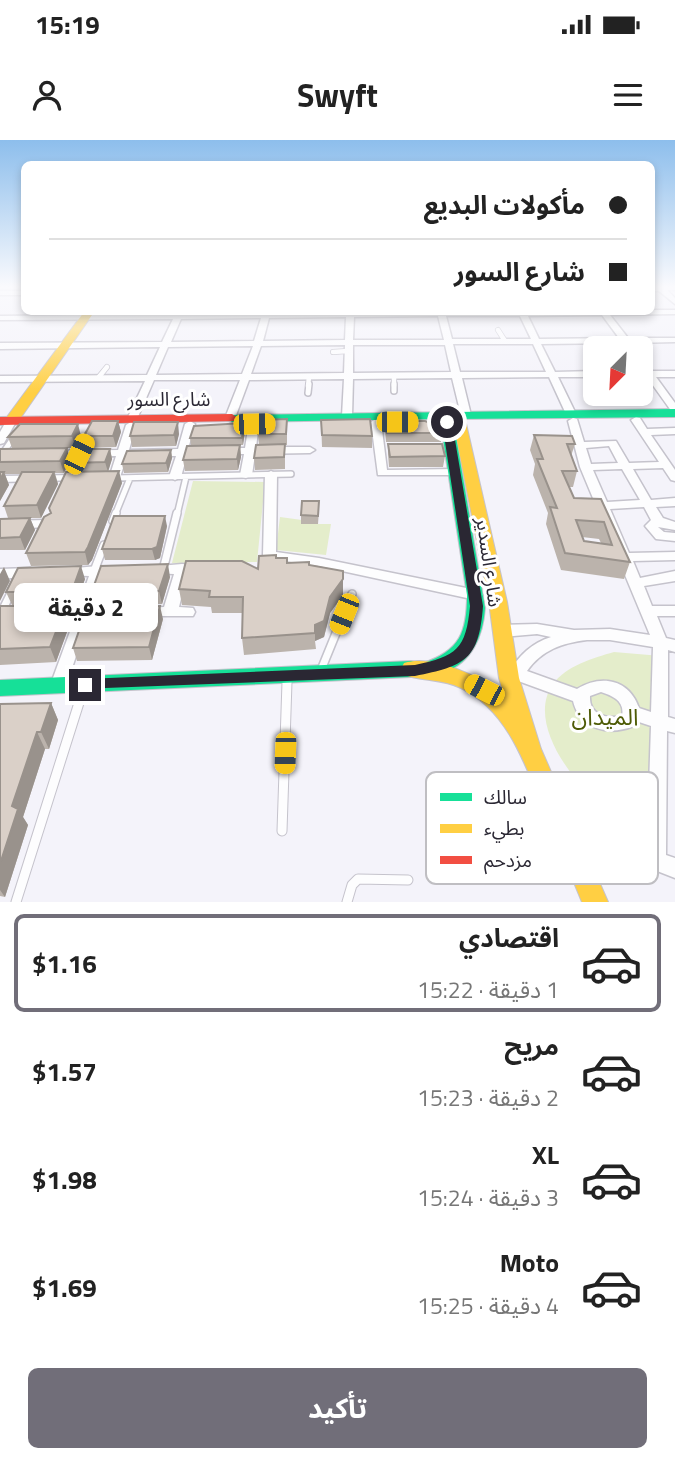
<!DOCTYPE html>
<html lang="ar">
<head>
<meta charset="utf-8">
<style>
  :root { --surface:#fff; --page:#f6f6f6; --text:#222; --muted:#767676; --line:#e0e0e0; --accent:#716e79 }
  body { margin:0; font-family:"Titillium Web","Noto Sans Arabic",sans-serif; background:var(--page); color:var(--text); direction:rtl; height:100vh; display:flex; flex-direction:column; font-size:26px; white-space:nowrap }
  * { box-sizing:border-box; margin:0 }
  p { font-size:23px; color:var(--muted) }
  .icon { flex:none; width:38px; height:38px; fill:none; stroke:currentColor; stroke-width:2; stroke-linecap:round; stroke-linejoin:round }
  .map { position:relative; height:762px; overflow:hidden; direction:ltr }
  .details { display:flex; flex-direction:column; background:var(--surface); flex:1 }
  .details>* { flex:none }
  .hud { position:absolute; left:21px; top:21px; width:634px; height:154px; border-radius:10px; box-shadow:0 4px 10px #0003; direction:rtl; display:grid; align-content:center; height:154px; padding:0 28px; background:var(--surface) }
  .needle { width:46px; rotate:204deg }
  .buttons { position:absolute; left:583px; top:196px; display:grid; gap:14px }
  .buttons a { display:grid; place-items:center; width:70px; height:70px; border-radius:10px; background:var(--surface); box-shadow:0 4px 10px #0003; font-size:35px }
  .end { position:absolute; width:32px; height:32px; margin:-16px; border:9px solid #2a2733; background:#fff; box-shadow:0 0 0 4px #fff }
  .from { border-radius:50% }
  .bubble { position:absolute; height:49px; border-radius:10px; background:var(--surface); box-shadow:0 4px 10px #0003; font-size:23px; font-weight:700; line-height:49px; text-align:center; direction:rtl }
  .car { position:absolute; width:21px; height:42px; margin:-21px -10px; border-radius:9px; box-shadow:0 0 5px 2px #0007; background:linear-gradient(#f5c518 24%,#345 0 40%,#f5c518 0 76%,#345 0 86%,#f5c518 0) }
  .hud b { display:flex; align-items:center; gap:24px; height:66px; font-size:26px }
  .hud b+b { border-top:2px solid var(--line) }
  .hud i { width:18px; height:18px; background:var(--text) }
  ul { padding:12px 0 0; list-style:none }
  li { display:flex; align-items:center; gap:21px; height:98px; margin:0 14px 10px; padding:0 14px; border:4px solid transparent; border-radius:10px }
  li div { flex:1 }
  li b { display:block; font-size:26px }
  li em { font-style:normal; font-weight:700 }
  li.selected { border-color:var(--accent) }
  li>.icon { width:63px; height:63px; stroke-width:1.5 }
  .button { display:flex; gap:14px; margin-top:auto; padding:14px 28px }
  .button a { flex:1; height:80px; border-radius:10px; background:var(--accent); color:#fff; font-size:28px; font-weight:700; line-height:80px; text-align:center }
  .status { display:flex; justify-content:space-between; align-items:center; height:49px; padding:0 35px; background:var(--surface); direction:ltr }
  .status svg { height:19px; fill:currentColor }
  header { display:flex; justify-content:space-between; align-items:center; height:91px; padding:0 28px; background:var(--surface); font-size:32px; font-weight:700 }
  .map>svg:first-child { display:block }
  .green { fill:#e4edcb }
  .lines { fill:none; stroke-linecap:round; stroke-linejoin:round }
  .lane-far3-casing { stroke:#c5c3cc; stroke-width:6 }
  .lane-far2-casing { stroke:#c5c3cc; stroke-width:8 }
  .lane-far1-casing { stroke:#c5c3cc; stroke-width:10 }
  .lane-casing { stroke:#c5c3cc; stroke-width:11 }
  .street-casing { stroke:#c5c3cc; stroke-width:3 }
  .fast-casing { stroke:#c5c3cc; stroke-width:2 }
  .slow-casing { stroke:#c5c3cc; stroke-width:2 }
  .jam-casing { stroke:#c5c3cc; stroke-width:2 }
  .lane-far3 { stroke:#fdfdfe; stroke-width:4.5 }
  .lane-far2 { stroke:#fdfdfe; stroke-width:5 }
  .lane-far1 { stroke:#fdfdfe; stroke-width:7 }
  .lane { stroke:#fdfdfe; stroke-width:9 }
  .street { fill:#fdfdfe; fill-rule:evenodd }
  .fast { fill:#16e098; fill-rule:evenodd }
  .slow { fill:#ffcf43; fill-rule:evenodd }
  .jam { fill:#f24e42; fill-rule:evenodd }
  .wall { fill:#bbb3ac; fill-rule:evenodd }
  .shaded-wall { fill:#99928c }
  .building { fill:#dad0c8; stroke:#99928c; stroke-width:2; fill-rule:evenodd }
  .route { fill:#2a2733 }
  .labels { text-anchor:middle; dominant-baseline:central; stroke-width:6; stroke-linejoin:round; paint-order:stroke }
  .street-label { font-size:19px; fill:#2a2733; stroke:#fff }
  .near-park-label { font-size:23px; fill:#4e5b06; stroke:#fff }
  .key { fill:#fff; stroke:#bfbec2; stroke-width:2 }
  .key-label { font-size:19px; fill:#2a2733 }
</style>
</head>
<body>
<div class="status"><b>15:19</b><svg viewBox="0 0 49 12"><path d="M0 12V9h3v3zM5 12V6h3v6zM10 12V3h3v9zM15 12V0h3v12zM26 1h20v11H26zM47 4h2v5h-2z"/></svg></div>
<header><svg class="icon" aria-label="menu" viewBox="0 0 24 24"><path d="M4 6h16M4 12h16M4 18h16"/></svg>Swyft<svg class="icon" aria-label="person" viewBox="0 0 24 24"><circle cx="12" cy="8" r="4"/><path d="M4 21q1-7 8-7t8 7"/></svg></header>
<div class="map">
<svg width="675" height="762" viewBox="0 0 675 762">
  <rect width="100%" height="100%" fill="#f4f3fa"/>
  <path class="green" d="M193,341L265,342L257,422L172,423Z
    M280,377L302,380V384H331L326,415L276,410Z
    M614,512L661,516L657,694C642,688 626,684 613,675C580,652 524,585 553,544C566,526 593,518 614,512Z"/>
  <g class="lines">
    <g class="lane-far3-casing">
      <path id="lane-far3" d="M498,190L505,201
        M333,212L348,211
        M394,236V246
        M98,238L107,227
        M308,246L309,237"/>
    </g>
    <g class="lane-far2-casing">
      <path id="lane-far2" d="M394,244V251
        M308,253L309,244
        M0,317L14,297
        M68,338L88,294
        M115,338L291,334
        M115,375L130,338
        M177,375L186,337"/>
    </g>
    <g class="lane-far1-casing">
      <path id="lane-far1" d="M113,381L116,373
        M163,430L177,373
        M94,431L104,405
        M0,475L12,451
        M321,530L352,454
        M287,543V536"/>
    </g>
    <g class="lane-casing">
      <path id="lane" d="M282,691L287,542
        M16,762L84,547
        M347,762L352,745L358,739L408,740"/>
    </g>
    <g class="street-casing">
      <path id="street" d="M675,146V150H667L675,158V164L659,151H651V147Z
        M0,151H24V155H0Z
        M651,170H675V174L610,175L628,198H675V202L632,203L633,205L629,208L623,203L541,204L555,232L595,231V237H558L576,274L571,277L566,274L549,237L462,238L471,275L466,278L461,275L452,238L353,239L352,276L347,279L342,276L344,239L249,240L235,278L230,281L225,278L240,240H154L137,279L132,282L127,279L145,241L0,242V236L147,235L160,207L0,209V203L162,202L173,179L0,180V176L263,173L264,172H270V173L651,172ZM602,175L619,198L539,199L528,176ZM438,176L444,200H353L354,177ZM446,176H520L531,199H452ZM346,177L345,200L263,201L269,178ZM261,178L254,201L171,202L181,179ZM453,204H533L546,232H460ZM345,205L344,233L251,234L261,206ZM353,205H445L451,232L353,233ZM253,206L242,234L156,235L168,207Z
        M640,218H643L652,231H675V237H656L675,263V273L672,272L647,237H640V231H643L640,227Z
        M12,277L17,280L4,303L0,304V292L8,278Z
        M636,277L640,278L647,289L675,288V294L651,295L675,330V341L671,340L663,328L633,329L651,360L675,358V366L656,367L663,378L675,382V390L658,387L664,392L675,393V401L656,399L645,386L651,380L644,367L610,369L629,413L675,412V420L633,421L640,438L675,431V441L644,446L652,466H675V476H657L666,498L675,500V512L668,510V577L675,579V593L667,591L666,715L675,718V738L555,691L553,685L555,679L562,676L647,707L651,586L636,581L634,586C609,596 580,590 573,561L510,538L508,534C518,516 532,503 551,497L537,494L501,497L496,495L494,491L496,487L501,485L537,484L574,490L610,489L650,495L580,327L568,281L573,278L577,279L584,302L616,301L629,323L659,322L631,280ZM609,306L618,323L591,324L586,308ZM622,329L640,360L607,362L593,330ZM587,500H610L653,507L651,572L639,568C629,539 601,534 577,549L527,531C542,510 562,503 587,500ZM601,552C614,556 625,562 622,576C606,579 589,575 590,556Z
        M376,279L381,282L387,330L455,329L461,332L455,335H378L371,282Z
        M254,280L259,283L256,307H310L315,310L310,313L255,314L252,335L246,338L242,337L240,335L244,314H226L221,311L226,308H245L249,283Z
        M190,281L195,284L188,309H201L206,312L201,315H187L181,337L175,340L169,337L176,316H127L119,340L107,341L101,338L103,336L110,335L116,316L51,317L46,314L51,311L118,310L126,285L131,282L136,285L129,310L178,309L185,284Z
        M271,331L277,334L276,412L319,418L476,450L481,452L483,455L481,458L476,460L319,426L264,418L263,415L265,334Z
        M78,335L82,336L84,338L82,340L0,342V336Z
        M47,380L53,384L51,387L0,389V381Z
        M182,424L203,426L205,429L203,432L187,434L179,467L193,468L195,472L193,476H142L140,472L142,468L164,467L174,434L148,433L146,430L148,427Z
        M98,426L119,428L121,431L119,434L103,436L93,467L106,468L108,472L106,476L89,477L66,546L64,551L58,552L52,551L50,546L75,478L48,477L46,473L48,469L78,467L89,436L64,435L62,432L64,429Z
        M30,428L35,430L37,433L35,436L0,439V429Z"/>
    </g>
    <g class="fast-casing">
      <path id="fast" d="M675,269V277L453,279L485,468C483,496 472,522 445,532C437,535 431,537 423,535L420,530L418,535L411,537L0,556V540L411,521L418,523L420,528L423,523C460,511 467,492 467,455L440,279L232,282L226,278L227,275Z"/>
    </g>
    <g class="slow-casing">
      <path id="slow" d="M84,172H94L17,283H7V277Z
        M458,271L464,275L507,462L519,538L541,609L608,762H582C570,732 557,703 545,673C526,627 509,571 461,548C443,539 423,541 404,535L401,529L404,523C434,514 481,537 504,555L499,538L489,462L452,275Z"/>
    </g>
    <g class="jam-casing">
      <path id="jam" d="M232,274L238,278L237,281L0,285V277Z"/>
    </g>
    <use href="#lane-far3" class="lane-far3"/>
    <use href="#lane-far2" class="lane-far2"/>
    <use href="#lane-far1" class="lane-far1"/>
    <use href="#lane" class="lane"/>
    <use href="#street" class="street"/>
    <use href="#fast" class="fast"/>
    <use href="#slow" class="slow"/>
    <use href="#jam" class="jam"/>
  </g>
  <path class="wall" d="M321,280L372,296V308L322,307Z
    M118,281L121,292L116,307L87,308L84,296Z
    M385,281L442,293L441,302H386L385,290Z
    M244,283L245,291L243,305H240L241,317L238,330L185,331L183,320L191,306L190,298Z
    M287,290V305H285V329L255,330L254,318L259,305L258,294Z
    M179,294L176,306L132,307L130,296Z
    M534,295L575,304L571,316L577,331L573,347H569L574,358L601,359L630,422L624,439L561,430L546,384L548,373L533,335L535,324L530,310ZM582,397L599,399L601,403L584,401Z
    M81,296L75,308H67L70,319L64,333H55L58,344L41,378H30L35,390L25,410H0V379L8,378L4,366L22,334H5L9,345L0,361V309L12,308L8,297Z
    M388,304L445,316L443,327H389L388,314Z
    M110,309L112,319L108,331L122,343L92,420L88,425L31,426L26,413L50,373L49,368L75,331L72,323Z
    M171,310L172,318L168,332L124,333L122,324Z
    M319,370L318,384H301V375Z
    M167,386L160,418L155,420H105L102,409Z
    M276,418L287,423L343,455L330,473L324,497L315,501L316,509L244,515L242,498L243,473H212L211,467L182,465L179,449L258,429Z
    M170,437L162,464H96L92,451Z
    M85,439L76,464L33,461L32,465H12L6,452Z
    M0,466L20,469L66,466L71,481L56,522L0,525Z
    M163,479L152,520L77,521L73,508Z
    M51,563L58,580L49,609H45L23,677L28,685L5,757L0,756V564Z"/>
  <path class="shaded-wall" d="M118,281L121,292L116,307L113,296Z
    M178,282L179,294L176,306L174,295Z
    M244,283L245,291L243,305L242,298Z
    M78,284L81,296L75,308L72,296Z
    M240,305L241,317L238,330L237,319Z
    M67,308L70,319L64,333L60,321Z
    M110,309L112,319L108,332L105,322Z
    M171,310L172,318L168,332L166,323Z
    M119,331L122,343L92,420L88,425L85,412Z
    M4,332L9,345L0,361V340Z
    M54,332L58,344L41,378L37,365Z
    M165,376L167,386L160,418L155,420L152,409Z
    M30,378L35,390L25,410L20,397Z
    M168,424L170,437L162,464L159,451Z
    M81,426L85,439L76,464L72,451Z
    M4,427L10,441L0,461V434Z
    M343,439V455L330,473L324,497L315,501V485L330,457Z
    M28,449L33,461L32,465L26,452Z
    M66,466L71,481L56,522L50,507Z
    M160,466L163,479L152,520L149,507Z
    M51,563L58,580L49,609L41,592Z
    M37,592L45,609L23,677L28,685L5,757L0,750V724L12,666Z"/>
  <path class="building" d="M287,279L286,294H258L260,280Z
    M370,279L372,296L322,295L321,280Z
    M92,281H118L113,296H84Z
    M385,281H425L441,287L442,293H387Z
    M134,282H178L174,295L130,296Z
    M244,283L242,298H190L194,286Z
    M20,284H78L72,296L8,297Z
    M534,295L572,296L575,304H567L577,331H562L574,358L601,359L630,422L565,413L550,367L557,368L537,319H543ZM576,380L604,382L612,405L584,401Z
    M285,304L284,317L254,318L256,305Z
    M388,304H442L445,316L390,317Z
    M240,305L237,319L183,320L187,306Z
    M67,308L60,321L0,322V309Z
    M79,309H110L105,322L72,323Z
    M171,310L166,323L122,324L127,311Z
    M119,331L88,407L85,412L26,413L44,377L51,373L49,368L66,332Z
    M0,332H4L0,340Z
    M22,332H54L37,365L4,366Z
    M302,361H319L318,376L301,375Z
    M114,376H165L157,407L152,409H102Z
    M30,378L20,397L0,398V379Z
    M276,415V418H287V423L309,422V425L343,431V439L330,457L324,481L315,485V493L242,498L243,457H209L210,451L179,449L186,421H242L258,429L259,416Z
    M168,424L159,451H92L101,426Z
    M81,426L72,451L28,449L26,452H6L18,428Z
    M0,466H18L17,470L66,466L50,507L0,509Z
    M160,466L149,507L73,508L87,468Z
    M51,563L41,592H37L12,666L18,669L0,724V564Z"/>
  <linearGradient id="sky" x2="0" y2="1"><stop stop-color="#8dbeec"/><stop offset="0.58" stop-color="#fafafd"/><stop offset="1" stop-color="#fafafd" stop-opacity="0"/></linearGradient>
  <rect width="675" height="253" fill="url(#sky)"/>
  <path class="route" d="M447,279L452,282L483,466C479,520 465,526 415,536L79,549V541L85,539L415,525C457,516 466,509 470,466L442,282Z"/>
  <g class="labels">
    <g class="street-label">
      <text x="169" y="258">شارع السور</text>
      <text transform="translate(490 422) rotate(82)">شارع السدير</text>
    </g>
    <g class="near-park-label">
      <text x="605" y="576">الميدان</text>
    </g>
  </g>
  <rect x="426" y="632" width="232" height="112" rx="10" class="key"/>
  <rect x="440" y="653" width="32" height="8" fill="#16e098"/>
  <rect x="440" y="684" width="32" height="9" fill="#ffcf43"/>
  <rect x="440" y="716" width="32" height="8" fill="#f24e42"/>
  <g class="key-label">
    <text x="484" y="664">سالك</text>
    <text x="484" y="695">بطيء</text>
    <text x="484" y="727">مزدحم</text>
  </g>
</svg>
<div class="buttons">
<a><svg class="needle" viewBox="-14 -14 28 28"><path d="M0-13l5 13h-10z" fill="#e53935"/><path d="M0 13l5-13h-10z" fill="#767676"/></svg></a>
</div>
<i class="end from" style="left:447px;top:282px"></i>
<i class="end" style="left:85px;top:545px"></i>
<div class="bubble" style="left:14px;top:443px;width:144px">2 دقيقة</div>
<i class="car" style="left:397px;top:282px;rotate:90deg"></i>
<i class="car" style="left:254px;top:284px;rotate:89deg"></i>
<i class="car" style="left:79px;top:314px;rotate:25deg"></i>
<i class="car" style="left:344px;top:474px;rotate:202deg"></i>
<i class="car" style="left:484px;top:550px;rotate:297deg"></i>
<i class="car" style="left:285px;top:613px;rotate:182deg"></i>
<div class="hud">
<b><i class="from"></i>مأكولات البديع</b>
<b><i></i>شارع السور</b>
</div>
</div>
<section class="details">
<ul>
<li class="selected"><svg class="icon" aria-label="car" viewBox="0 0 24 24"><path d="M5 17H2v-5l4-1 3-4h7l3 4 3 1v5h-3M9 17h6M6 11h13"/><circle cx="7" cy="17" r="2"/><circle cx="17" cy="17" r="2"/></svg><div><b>اقتصادي</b><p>1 دقيقة · 15:22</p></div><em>$1.16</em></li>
<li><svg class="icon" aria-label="car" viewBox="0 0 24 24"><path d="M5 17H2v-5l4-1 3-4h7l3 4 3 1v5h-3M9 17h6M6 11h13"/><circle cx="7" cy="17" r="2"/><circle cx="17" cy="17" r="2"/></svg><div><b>مريح</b><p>2 دقيقة · 15:23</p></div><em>$1.57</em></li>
<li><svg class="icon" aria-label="car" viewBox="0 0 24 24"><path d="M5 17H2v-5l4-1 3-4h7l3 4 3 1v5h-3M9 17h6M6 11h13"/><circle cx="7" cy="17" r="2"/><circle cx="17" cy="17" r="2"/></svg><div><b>XL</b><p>3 دقيقة · 15:24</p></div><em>$1.98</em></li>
<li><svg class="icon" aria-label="car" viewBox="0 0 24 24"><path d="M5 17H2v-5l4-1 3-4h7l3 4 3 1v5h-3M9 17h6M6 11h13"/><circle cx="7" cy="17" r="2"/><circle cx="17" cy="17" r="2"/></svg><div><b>Moto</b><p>4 دقيقة · 15:25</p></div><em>$1.69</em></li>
</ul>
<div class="button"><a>تأكيد</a></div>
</section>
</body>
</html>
